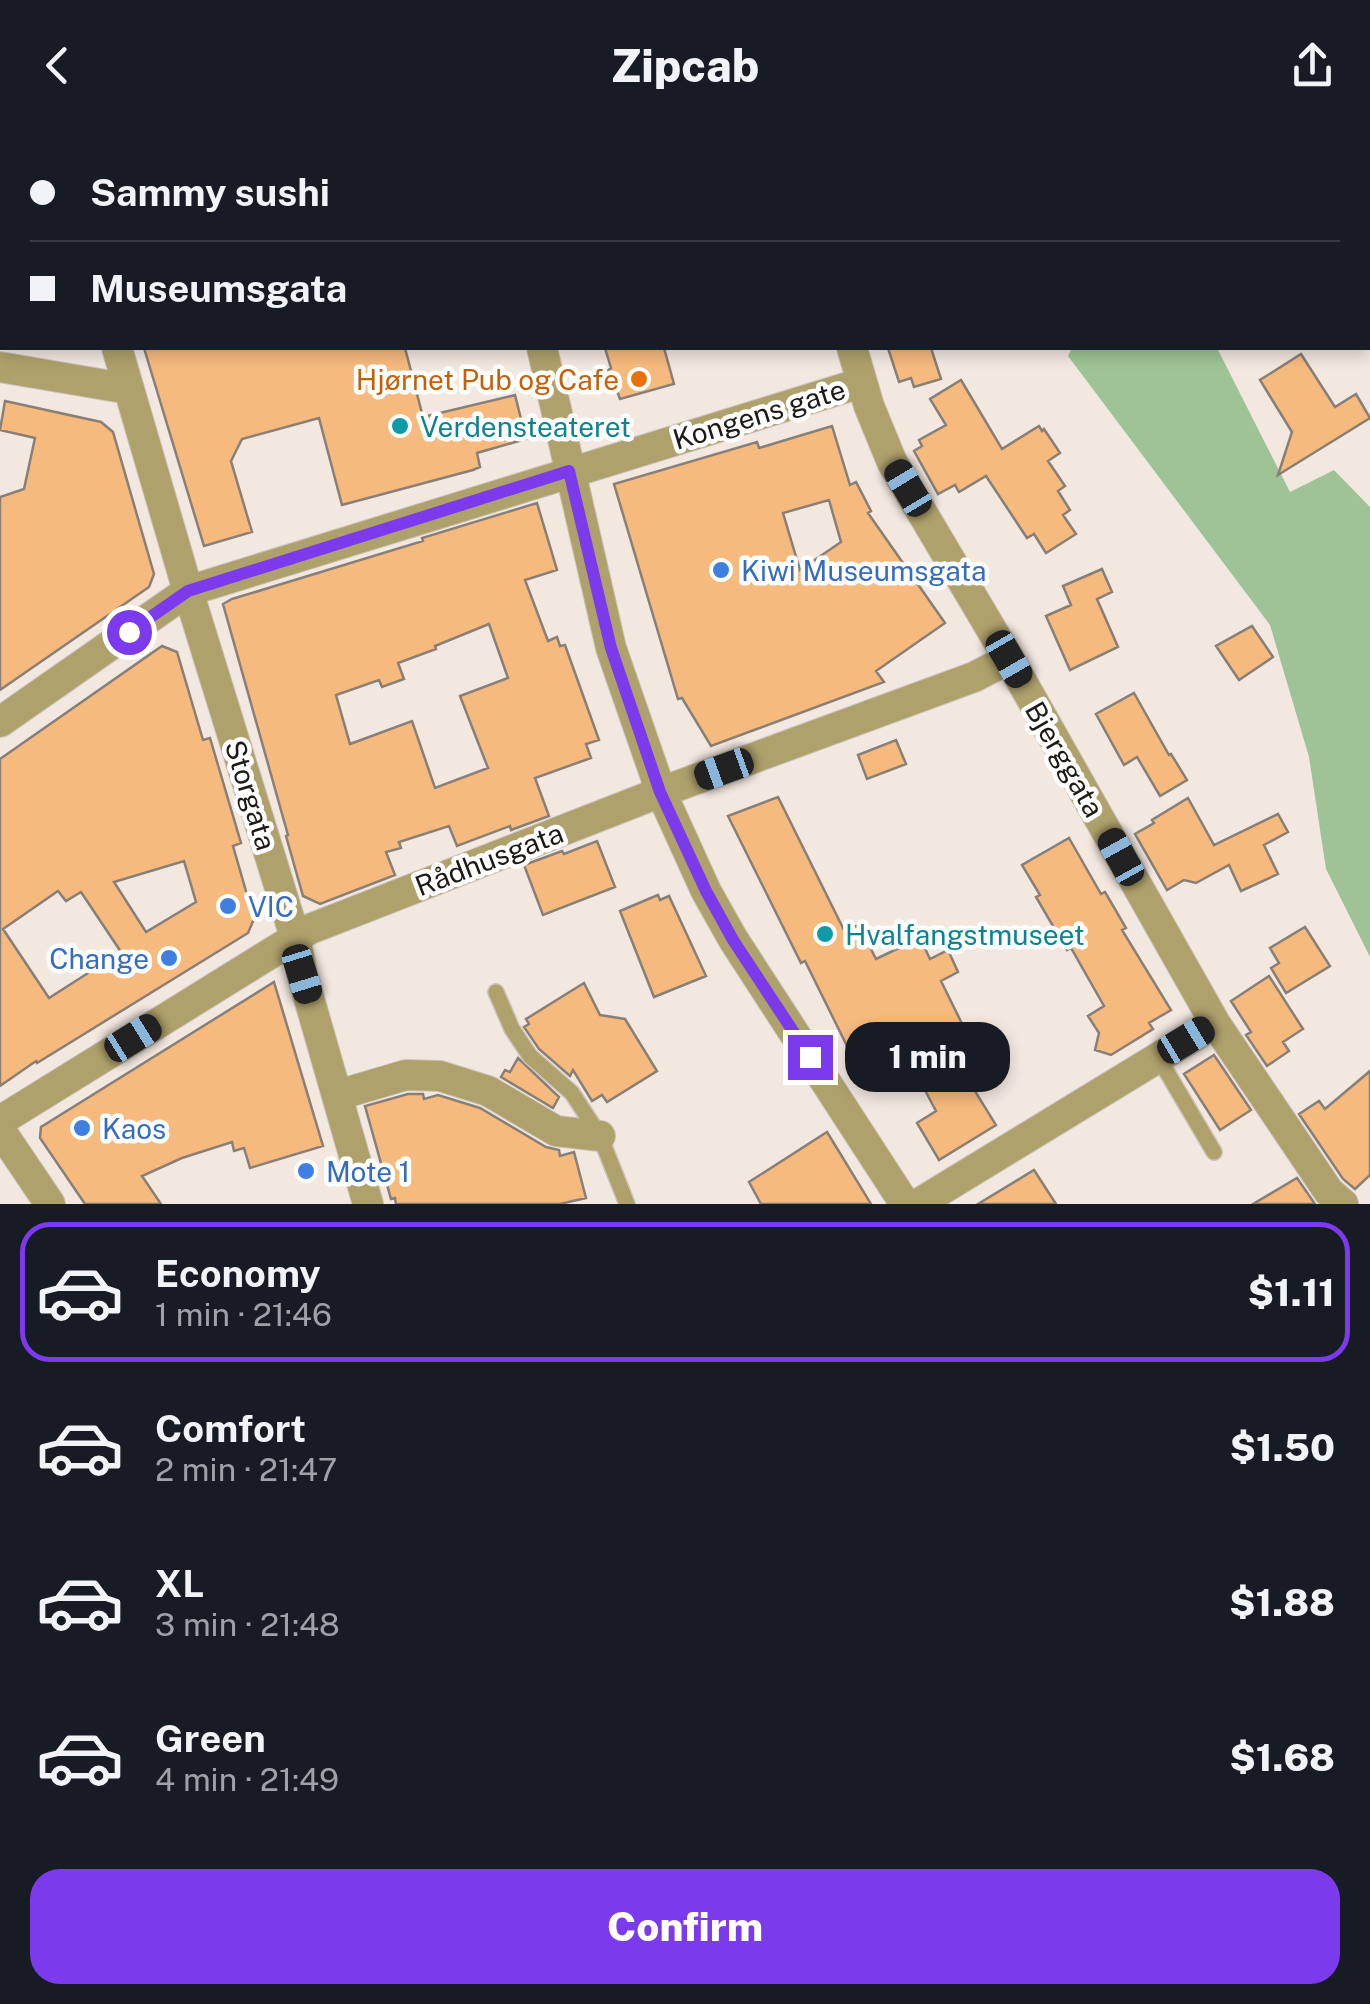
<!DOCTYPE html>
<html lang="en">
<head>
<meta charset="utf-8">
<style>
  :root { --surface:#171b24; --page:#242831; --text:#f1f3f6; --muted:#9ea1a6; --line:#363941; --accent:#7c3aed }
  body { margin:0; font-family:"Public Sans",sans-serif; background:var(--page); color:var(--text); height:100vh; display:flex; flex-direction:column; font-size:38px; white-space:nowrap }
  * { box-sizing:border-box; margin:0 }
  p { font-size:32px; color:var(--muted) }
  .icon { flex:none; width:55px; height:55px; fill:none; stroke:currentColor; stroke-width:2; stroke-linecap:round; stroke-linejoin:round }
  .map { position:relative; height:1074px; overflow:hidden }
  .details { display:flex; flex-direction:column; background:var(--surface); flex:1 }
  .details>* { flex:none }
  .banner { position:absolute; left:0px; top:0px; width:1370px; height:220px; box-shadow:0 5px 15px #0003; display:grid; align-content:center; height:220px; padding:0 30px; background:var(--surface) }
  .end { position:absolute; width:45px; height:45px; margin:-22px; border:12px solid #7c3aed; background:#fff; box-shadow:0 0 0 5px #fff }
  .from { border-radius:50% }
  .bubble { position:absolute; height:70px; border-radius:30px; background:var(--surface); box-shadow:0 5px 15px #0003; font-size:32px; font-weight:800; line-height:70px; text-align:center }
  .car { position:absolute; width:30px; height:60px; margin:-30px -15px; border-radius:12px; box-shadow:0 0 8px 2px #0007; background:linear-gradient(#222 24%,#8ab4d8 0 40%,#222 0 76%,#8ab4d8 0 86%,#222 0) }
  .banner b { display:flex; align-items:center; gap:35px; height:95px; font-size:38px }
  .banner b+b { border-top:2px solid var(--line) }
  .banner i { width:25px; height:25px; background:var(--text) }
  ul { padding:18px 0 0; list-style:none }
  li { display:flex; align-items:center; gap:30px; height:140px; margin:0 20px 15px; padding:0 10px; border:5px solid transparent; border-radius:30px }
  li div { flex:1 }
  li b { display:block; font-size:38px }
  li em { font-style:normal; font-weight:800 }
  li.current { border-color:var(--accent) }
  li>.icon { width:90px; height:90px; stroke-width:1.5 }
  .cta { display:flex; gap:20px; margin-top:auto; padding:20px 30px }
  .cta a { flex:1; height:115px; border-radius:30px; background:var(--accent); color:#fff; font-size:40px; font-weight:800; line-height:115px; text-align:center }
  header { display:flex; justify-content:space-between; align-items:center; height:130px; padding:0 30px; background:var(--surface); font-size:45px; font-weight:800 }
  .map>svg:first-child { display:block }
  .green { fill:#9fc396 }
  .building { fill:#f7ba7e; stroke:#887f77; stroke-width:2.5; fill-rule:evenodd }
  .lines { fill:none; stroke-linecap:round; stroke-linejoin:round }
  .service-casing { stroke:#ccc3bc; stroke-width:18 }
  .minor-casing { stroke:#ccc3bc; stroke-width:32 }
  .tertiary-casing { stroke:#ccc3bc; stroke-width:32 }
  .service { stroke:#afa16c; stroke-width:15 }
  .minor { stroke:#afa16c; stroke-width:30 }
  .tertiary { stroke:#afa16c; stroke-width:30 }
  .route { stroke:#7c3aed; stroke-width:12 }
  .food-dot { fill:#e8710a; stroke:#fff; stroke-width:4 }
  .culture-dot { fill:#0f9aa8; stroke:#fff; stroke-width:4 }
  .shop-dot { fill:#3f7fe0; stroke:#fff; stroke-width:4 }
  .labels { text-anchor:middle; dominant-baseline:central; stroke-width:9; stroke-linejoin:round; paint-order:stroke }
  .food-label { font-size:28px; fill:#c56008; stroke:#fff; text-anchor:end }
  .street-label { font-size:28px; fill:#1d1916; stroke:#fff }
  .culture-label { font-size:28px; fill:#0d838f; stroke:#fff; text-anchor:start }
  .shop-label { font-size:28px; fill:#366cbe; stroke:#fff; text-anchor:start }
</style>
</head>
<body>
<header><svg class="icon" aria-label="back" viewBox="0 0 24 24"><path d="M15 5l-7 7 7 7"/></svg>Zipcab<svg class="icon" aria-label="share" viewBox="0 0 24 24"><path d="M12 15V3M7 8l5-5 5 5M5 13v7h14v-7"/></svg></header>
<div class="map">
<svg width="1370" height="1074" viewBox="0 0 1370 1074">
  <rect width="100%" height="100%" fill="#f3e8e0"/>
  <path class="green" d="M1072,218H1217L1290,362L1334,340L1370,377V827L1326,739L1309,627L1270,495L1068,226Z"/>
  <path class="building" d="M144,218H405L423,287L515,265L526,309L477,323L480,337L473,340L342,375L319,288L242,309L231,331L252,402L204,416Z
    M605,218H664L674,254L620,269L616,258L594,253L611,238Z
    M888,218H931L941,249L914,257L911,248L899,252Z
    M1301,224L1335,277L1356,264L1370,288L1278,345L1292,302L1260,250Z
    M961,250L1002,319L1039,296L1042,301L1044,299L1060,323L1048,331L1065,356L1058,361L1070,380L1063,385L1076,404L1046,423L1034,404L1027,408L986,346L959,362L955,355L938,364L914,321L922,316L919,310L946,295L930,269Z
    M5,271L101,292L113,302L154,444L149,457L0,560V367L24,359L35,308L0,300Z
    M832,296L850,355L856,352L871,381L868,383L945,493L876,541L884,552L711,616L682,568L678,569L614,354L757,312L759,318ZM829,370L841,412L800,440L783,383Z
    M537,373L557,440L525,450L548,511L557,507L560,516L565,515L599,610L586,614L591,628L535,648L549,686L511,700L510,696L457,716L449,696L399,712L401,718L386,722L395,745L320,774L303,766L286,706L288,705L223,474L232,469L423,411L422,408ZM489,494L508,548L460,566L488,638L435,658L412,591L350,614L336,565L379,550L382,557L404,549L398,533L436,519L435,516Z
    M1102,439L1112,462L1097,469L1118,517L1070,540L1046,486L1071,475L1063,456Z
    M1252,496L1273,527L1239,550L1216,516Z
    M162,516L177,522L203,610L210,608L241,713L233,716L254,789L248,803L37,933L36,931L0,956V629ZM184,731L196,772L146,802L114,752ZM58,761L66,771L81,762L121,822L49,868L3,799Z
    M1134,563L1169,625L1171,624L1187,650L1160,666L1137,627L1124,635L1096,584Z
    M896,610L906,634L867,649L858,625Z
    M778,667L844,800L859,795L876,829L920,808L930,829L948,820L958,842L941,851L972,914L952,924L996,995L939,1030L917,993L936,981L911,934L884,948L867,914L850,922L805,831L801,833L728,686Z
    M1188,668L1214,715L1278,684L1288,702L1264,715L1278,744L1241,761L1229,735L1196,753L1184,750L1167,760L1135,704L1154,693L1152,690Z
    M1069,708L1101,764L1105,762L1126,798L1122,800L1171,880L1149,893L1153,899L1111,925L1095,920L1099,903L1088,886L1104,876L1071,818L1067,820L1036,767L1040,765L1022,735Z
    M597,711L615,757L543,785L524,735L562,721L564,724Z
    M658,765L660,770L669,766L706,846L654,867L620,781Z
    M1305,797L1330,836L1286,863L1271,838L1279,833L1270,818Z
    M1269,846L1303,899L1283,912L1289,921L1267,936L1246,905L1251,902L1231,871Z
    M274,852L323,1016L250,1038L244,1018L234,1021L232,1012L182,1028L142,1046L161,1074H85L40,1008L41,997Z
    M584,853L600,885L625,889L657,941L607,972L602,965L592,971L573,940L570,946L539,919L524,897L529,894L526,889Z
    M1214,925L1251,980L1220,1000L1184,944Z
    M518,928L559,967L553,978L501,947L505,940L510,942Z
    M1370,941V1045L1355,1059L1343,1049L1299,984L1319,971L1325,979Z
    M408,964H423L424,969L438,965L480,978L546,1017L559,1020L560,1026L574,1022L586,1068L560,1074H396L395,1068L391,1069L365,976Z
    M827,1002L871,1074H761L749,1052Z
    M1034,1040L1056,1074H978Z
    M1297,1048L1315,1074H1253Z"/>
  <g class="lines">
    <g class="service-casing">
      <path id="service" d="M1368,195L1370,205
        M496,862L512,899L530,926L572,963L600,1006L627,1074
        M1158,927L1214,1022"/>
    </g>
    <g class="minor-casing">
      <path id="minor" d="M779,0L780,2
        M1292,0L1294,2
        M76,2L77,0
        M117,218L188,461L295,807L302,844L368,1074
        M852,218L869,276L892,332L1009,529L1215,893L1329,1062L1343,1074
        M0,237L129,259
        M0,592L188,461L861,253
        M338,965L406,945L440,946L488,961L556,1001L600,1006
        M0,991L310,799L661,662L974,547L1009,529
        M918,1074L1215,893"/>
    </g>
    <g class="tertiary-casing">
      <path id="tertiary" d="M451,0L452,2
        M542,218L611,518L661,662L706,761L733,809L905,1074
        M0,1000L50,1074"/>
    </g>
    <use href="#service" class="service"/>
    <use href="#minor" class="minor"/>
    <use href="#tertiary" class="tertiary"/>
  </g>
  <g class="lines">
    <path class="route" d="M129,502L188,461L569,341L611,518L660,662L706,761L733,810L810,927"/>
  </g>
  <circle class="food-dot" cx="639" cy="249" r="10"/>
  <g class="culture-dot">
    <circle cx="400" cy="296" r="10"/>
    <circle cx="825" cy="804" r="10"/>
  </g>
  <g class="shop-dot">
    <circle cx="721" cy="440" r="10"/>
    <circle cx="228" cy="776" r="10"/>
    <circle cx="169" cy="828" r="10"/>
    <circle cx="82" cy="998" r="10"/>
    <circle cx="306" cy="1041" r="10"/>
  </g>
  <g class="labels">
    <g class="food-label">
      <text x="619" y="249">Hjørnet Pub og Cafe</text>
    </g>
    <g class="street-label">
      <text transform="translate(759 284) rotate(-17)">Kongens gate</text>
      <text transform="translate(1065 629) rotate(60)">Bjerggata</text>
      <text transform="translate(251 665) rotate(73)">Storgata</text>
      <text transform="translate(489 729) rotate(-21)">Rådhusgata</text>
    </g>
    <g class="culture-label">
      <text x="420" y="296">Verdensteateret</text>
      <text x="845" y="804">Hvalfangstmuseet</text>
    </g>
    <g class="shop-label">
      <text x="741" y="440">Kiwi Museumsgata</text>
      <text x="248" y="776">VIC</text>
      <text x="149" y="828" text-anchor="end">Change</text>
      <text x="102" y="998">Kaos</text>
      <text x="326" y="1041">Mote 1</text>
    </g>
  </g>
</svg>
<i class="end from" style="left:129px;top:502px"></i>
<i class="end" style="left:810px;top:927px"></i>
<div class="bubble" style="left:845px;top:892px;width:165px">1 min</div>
<i class="car" style="left:908px;top:358px;rotate:329deg"></i>
<i class="car" style="left:1009px;top:529px;rotate:150deg"></i>
<i class="car" style="left:724px;top:639px;rotate:250deg"></i>
<i class="car" style="left:1121px;top:727px;rotate:331deg"></i>
<i class="car" style="left:302px;top:844px;rotate:163deg"></i>
<i class="car" style="left:133px;top:908px;rotate:58deg"></i>
<i class="car" style="left:1186px;top:910px;rotate:59deg"></i>
<div class="banner">
<b><i class="from"></i>Sammy sushi</b>
<b><i></i>Museumsgata</b>
</div>
</div>
<section class="details">
<ul>
<li class="current"><svg class="icon" aria-label="car" viewBox="0 0 24 24"><path d="M5 17H2v-5l4-1 3-4h7l3 4 3 1v5h-3M9 17h6M6 11h13"/><circle cx="7" cy="17" r="2"/><circle cx="17" cy="17" r="2"/></svg><div><b>Economy</b><p>1 min · 21:46</p></div><em>$1.11</em></li>
<li><svg class="icon" aria-label="car" viewBox="0 0 24 24"><path d="M5 17H2v-5l4-1 3-4h7l3 4 3 1v5h-3M9 17h6M6 11h13"/><circle cx="7" cy="17" r="2"/><circle cx="17" cy="17" r="2"/></svg><div><b>Comfort</b><p>2 min · 21:47</p></div><em>$1.50</em></li>
<li><svg class="icon" aria-label="car" viewBox="0 0 24 24"><path d="M5 17H2v-5l4-1 3-4h7l3 4 3 1v5h-3M9 17h6M6 11h13"/><circle cx="7" cy="17" r="2"/><circle cx="17" cy="17" r="2"/></svg><div><b>XL</b><p>3 min · 21:48</p></div><em>$1.88</em></li>
<li><svg class="icon" aria-label="car" viewBox="0 0 24 24"><path d="M5 17H2v-5l4-1 3-4h7l3 4 3 1v5h-3M9 17h6M6 11h13"/><circle cx="7" cy="17" r="2"/><circle cx="17" cy="17" r="2"/></svg><div><b>Green</b><p>4 min · 21:49</p></div><em>$1.68</em></li>
</ul>
<div class="cta"><a>Confirm</a></div>
</section>
</body>
</html>
